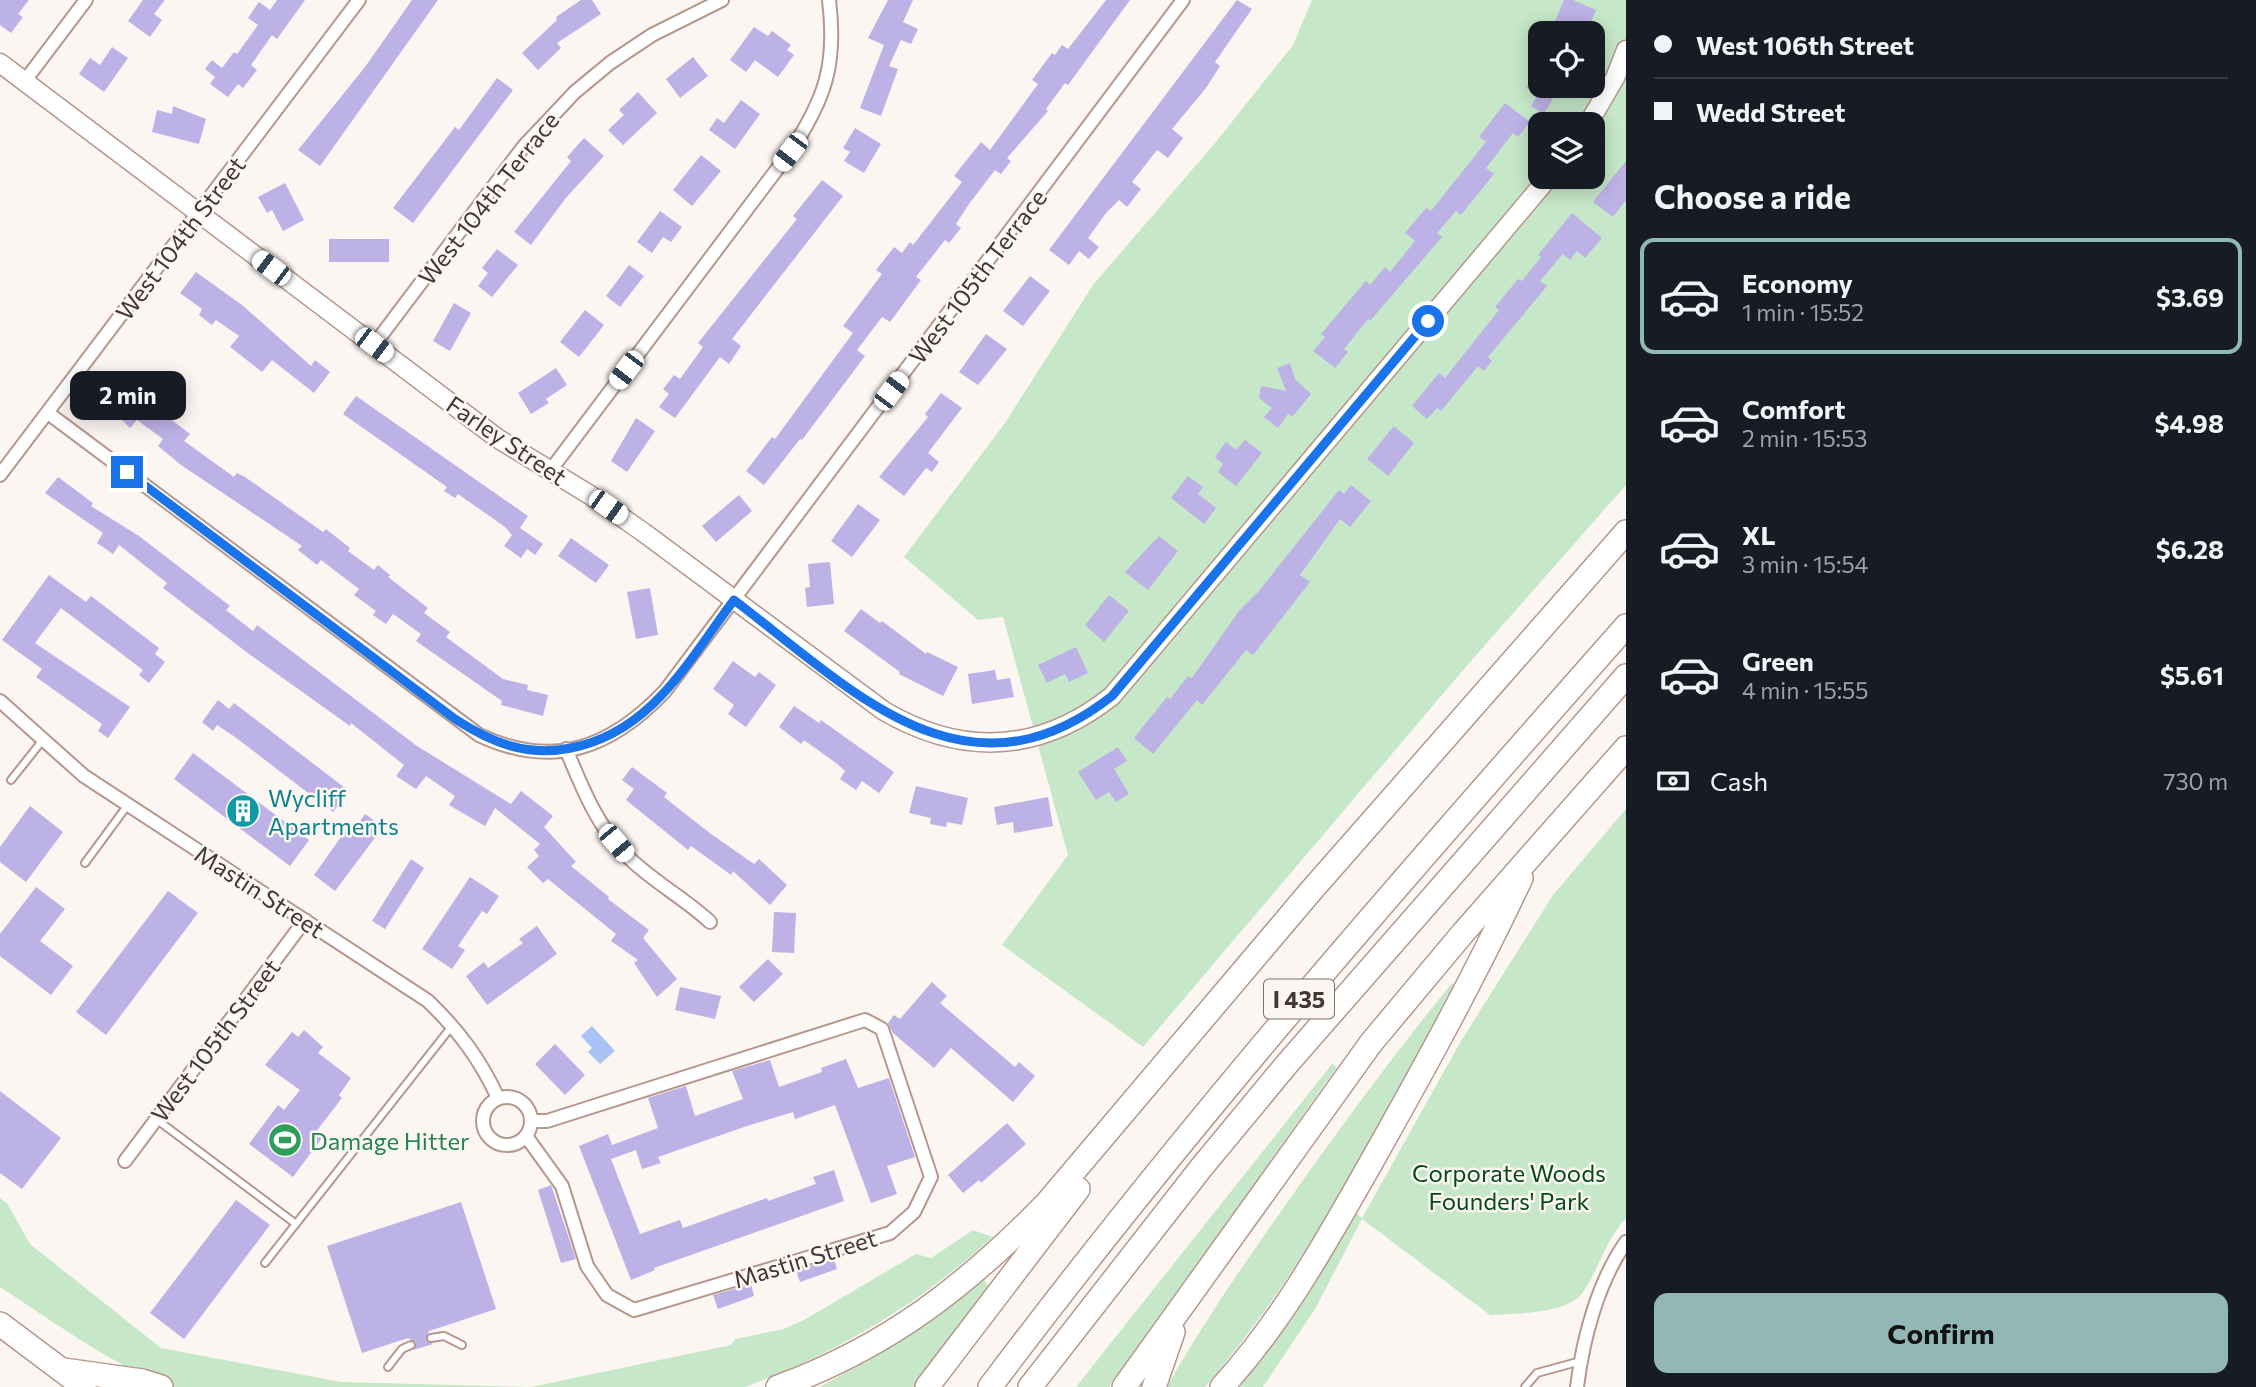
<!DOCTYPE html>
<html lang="en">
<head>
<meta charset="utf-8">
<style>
  :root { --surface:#171b24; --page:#20242c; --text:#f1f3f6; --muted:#9ea1a6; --line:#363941; --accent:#93b6b6 }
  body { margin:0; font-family:Commissioner,sans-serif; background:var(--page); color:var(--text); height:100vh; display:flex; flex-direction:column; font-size:26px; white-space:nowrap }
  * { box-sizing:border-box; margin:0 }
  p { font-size:23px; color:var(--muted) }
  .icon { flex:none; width:38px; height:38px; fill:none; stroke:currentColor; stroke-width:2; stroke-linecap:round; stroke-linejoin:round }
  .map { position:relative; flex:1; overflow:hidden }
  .side { display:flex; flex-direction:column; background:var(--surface); width:630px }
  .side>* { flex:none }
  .top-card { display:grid; align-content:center; height:154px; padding:0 28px; background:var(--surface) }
  .tools { position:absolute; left:1528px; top:21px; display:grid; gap:14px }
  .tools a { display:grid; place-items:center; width:77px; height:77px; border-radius:14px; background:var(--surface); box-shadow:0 4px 18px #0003; font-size:35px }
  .end { position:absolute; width:32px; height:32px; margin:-16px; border:9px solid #1a73e8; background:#fff; box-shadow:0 0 0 4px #fff }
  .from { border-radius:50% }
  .bubble { position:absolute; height:49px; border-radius:14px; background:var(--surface); box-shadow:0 4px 18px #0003; font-size:23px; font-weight:700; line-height:49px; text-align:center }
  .car { position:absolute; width:21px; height:42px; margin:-21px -10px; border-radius:9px; box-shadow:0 0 5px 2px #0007; background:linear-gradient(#fff 24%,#345 0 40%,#fff 0 76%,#345 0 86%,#fff 0) }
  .top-card b { display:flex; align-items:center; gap:24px; height:66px; font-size:26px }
  .top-card b+b { border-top:2px solid var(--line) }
  .top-card i { width:18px; height:18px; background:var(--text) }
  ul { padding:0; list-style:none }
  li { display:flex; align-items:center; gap:21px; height:116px; margin:0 14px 10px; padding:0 14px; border:4px solid transparent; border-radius:14px }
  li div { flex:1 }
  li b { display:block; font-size:26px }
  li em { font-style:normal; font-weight:700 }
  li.selected { border-color:var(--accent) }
  li>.icon { width:63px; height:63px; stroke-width:1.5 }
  h2 { padding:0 28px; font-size:32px; line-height:84px }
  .pay { display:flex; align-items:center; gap:18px; height:77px; padding:0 28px; font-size:26px }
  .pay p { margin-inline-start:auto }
  .action { display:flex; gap:14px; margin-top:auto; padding:14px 28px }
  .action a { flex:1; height:80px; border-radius:14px; background:var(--accent); color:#111; font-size:28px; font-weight:700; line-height:80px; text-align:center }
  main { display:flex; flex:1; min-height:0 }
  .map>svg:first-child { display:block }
  .green { fill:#c6e7c8; fill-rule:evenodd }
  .water { fill:#a9c4f4 }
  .building { fill:#bcb2e6 }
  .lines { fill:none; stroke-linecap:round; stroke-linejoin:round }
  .lane-casing { stroke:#b5978c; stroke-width:10 }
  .street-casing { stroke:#b5978c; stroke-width:16 }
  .secondary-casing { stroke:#b5978c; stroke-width:21 }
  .highway-casing { stroke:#b5978c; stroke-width:26 }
  .lane { stroke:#fff; stroke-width:6 }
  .street { stroke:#fff; stroke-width:12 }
  .secondary { stroke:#fff; stroke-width:18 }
  .highway { stroke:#fff; stroke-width:23 }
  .route { stroke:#1a73e8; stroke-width:9 }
  .labels { text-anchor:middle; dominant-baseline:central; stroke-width:5; stroke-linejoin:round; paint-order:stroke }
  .shield { fill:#fcf6f3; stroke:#7a706c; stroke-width:2 }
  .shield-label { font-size:23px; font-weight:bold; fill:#433732 }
  .street-label { font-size:24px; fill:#433732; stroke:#fcf6f3 }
  .culture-label { font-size:24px; fill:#0d838f; stroke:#fcf6f3; text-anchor:start }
  .leisure-label { font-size:24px; fill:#27864d; stroke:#fcf6f3; text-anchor:start }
  .park-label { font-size:24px; fill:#044b18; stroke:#fcf6f3 }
</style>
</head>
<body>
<main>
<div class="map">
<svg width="1626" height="1387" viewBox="0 0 1626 1387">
  <rect width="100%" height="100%" fill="#fcf6f3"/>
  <path class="green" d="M1312,0H1626V485L1464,669L1143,1047L1002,945L1068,855L1003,617L978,620L904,557L1005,423L1093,285L1215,143L1293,45ZM1540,33H1592V86H1540ZM1540,124H1592V177H1540Z
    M1626,809V1218C1604,1243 1600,1267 1583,1292C1567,1315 1515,1313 1490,1315L1362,1219L1315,1309L1263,1387H1240L1303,1302L1357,1213L1362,1218L1461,1041L1553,895Z
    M1452,983L1459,987C1380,1123 1308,1267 1205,1387H1167C1204,1321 1246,1261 1289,1200C1342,1125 1395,1053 1452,983Z
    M1332,1064L1337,1067L1109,1387H1076Z
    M0,1198L7,1203L30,1244L161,1348L341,1382L531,1387L731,1345L735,1339L784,1329L804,1320L916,1254L931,1258L973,1230L993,1237C920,1303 838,1353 745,1387H169C107,1361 55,1323 0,1287Z
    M984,1280L989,1287L915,1387H819L868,1361Z"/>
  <path class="water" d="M592,1026L615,1051L600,1064L588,1052L592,1048L581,1036Z"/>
  <path class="building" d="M0,0H29L18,14L23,17L11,33L0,25Z
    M143,0H165L154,14L162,20L150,37L128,21Z
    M277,0H305L277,39L272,35L251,65L257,70L243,88L238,84L228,97L210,84L215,77L205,69L212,60L222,68L234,52L237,54L258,25L248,18L259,2L270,10Z
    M412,0H438L320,166L298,150L365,67Z
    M581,0H592L601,14L557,43L561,48L538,70L522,53L557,20L556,17Z
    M888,0H913L903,22L918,29L911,44L901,40L889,66L898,69L881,116L860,108L884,45L868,38Z
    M1106,0H1130L1068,85L1065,83L1046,109L1048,111L1007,158L1011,161L1001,174L995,170L969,204L956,224L961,228L949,243L945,240L916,277L921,280L890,322L882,317L857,350L865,356L802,440L800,439L764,485L746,471L772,437L775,439L853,333L843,326L882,274L876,270L894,247L902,253L910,242L913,245L962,182L954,176L981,142L990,150L1038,84L1032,80L1052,53L1055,55L1062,45L1068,49Z
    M1237,0L1252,9L1215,62L1220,66L1206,88L1172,129L1183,138L1168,158L1157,150L1132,182L1141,189L1127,207L1119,200L1106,213L1088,238L1099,247L1089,259L1079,251L1069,265L1049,250Z
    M1564,0H1573L1596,10L1586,33H1550Z
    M754,27L768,36L772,31L791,45L787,50L794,55L778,77L755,60L746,72L730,60Z
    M112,47L128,58L104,92L79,74L90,58L100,65Z
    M693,57L708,76L680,98L666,79Z
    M497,78L513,90L413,223L393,208L455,127L459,130Z
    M1525,86H1560L1544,114L1531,106L1538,94Z
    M638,92L657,113L623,145L608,130L624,115L619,110Z
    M741,100L760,114L735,149L709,130L717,118L724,123Z
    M1505,103L1530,122L1518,137L1513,133L1486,168L1494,174L1461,215L1456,211L1437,233L1442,237L1370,321L1368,319L1344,349L1348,352L1335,368L1313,351L1325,337L1321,334L1366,281L1370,285L1385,267L1390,272L1415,241L1405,233L1426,208L1431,211L1486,142L1479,137Z
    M173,106L206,119L199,144L152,132L157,110L172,114Z
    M855,128L881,144L864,173L844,161L850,152L843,148Z
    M584,138L604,156L565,199L531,245L514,232L571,161L567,157Z
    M701,155L721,171L692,206L673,190Z
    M1626,161V200L1613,217L1593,202Z
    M822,180L843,196L732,339L741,346L729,364L720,357L675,418L659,407L669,394L663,389L674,375L680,379L703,347L698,343L797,219L793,216Z
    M285,183L304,220L283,231L272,210L267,213L258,197Z
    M660,211L682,227L671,242L663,237L652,253L637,242Z
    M1572,213L1602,238L1585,258L1577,251L1570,260L1563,254L1540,281L1547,286L1488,357L1492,361L1484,371L1478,366L1441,411L1437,408L1427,419L1412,406L1439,373L1445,378L1499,310L1495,307L1518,279L1522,281L1541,257L1538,255Z
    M329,239H389V262H329Z
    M497,249L518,265L492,297L478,286L488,273L482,268Z
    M629,265L644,276L620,307L606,296Z
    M196,272L242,305L311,366L315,360L330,372L314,393L272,360L262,372L230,347L239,336L216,320L212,325L199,315L202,309L180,293Z
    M1030,276L1050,291L1023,326L1003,311Z
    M454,303L471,313L450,351L433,341Z
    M585,310L604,325L579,357L560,342Z
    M986,334L1007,349L978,385L959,372Z
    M1290,363L1295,379L1311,394L1292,417L1288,414L1278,428L1264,417L1272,408L1259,398L1261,386L1286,391L1277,368Z
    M556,368L567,385L546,399L549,403L531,414L518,393Z
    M117,387L157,416L160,411L190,434L184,441L234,477L237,473L245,477L323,532L326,529L350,548L348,551L374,570L378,565L390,575L388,577L428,608L424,613L450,632L446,637L503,679L528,685L527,690L548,695L543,716L501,705L502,701L416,641L421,634L393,614L386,624L373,615L376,611L354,595L359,589L321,560L317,565L298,550L302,546L181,465L158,446L163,439L137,420L130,428L104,402Z
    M941,393L962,408L928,453L939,462L932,472L926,468L904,496L879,477L928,417L925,414Z
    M356,396L528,516L520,528L543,544L535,555L527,549L521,558L504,546L512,535L505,527L458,494L455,498L444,491L447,487L343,414Z
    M636,418L655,431L627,472L611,461Z
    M1394,426L1414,443L1388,476L1367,459Z
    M1245,440L1262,453L1236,486L1218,472L1223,464L1215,457L1226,442L1236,450Z
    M1188,476L1203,487L1198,494L1216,508L1204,524L1171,498Z
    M58,477L93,503L91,506L139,536L230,606L226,610L253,631L257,625L417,746L511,804L521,791L553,816L544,827L576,862L571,866L609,897L608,899L649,930L643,938L677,979L657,997L634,963L638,960L611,941L616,934L548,879L543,883L527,867L539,856L534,850L540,844L495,808L485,826L449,805L455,796L426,776L416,789L396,776L404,765L351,723L350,726L249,654L163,588L167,583L119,545L113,554L97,543L103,533L45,493Z
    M1351,485L1371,501L1350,527L1340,519L1300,575L1310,582L1253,655L1246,650L1202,705L1197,700L1153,754L1134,738L1167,697L1170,699L1188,676L1192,678L1239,611L1259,591L1339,490L1344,494Z
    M739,495L752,511L716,542L702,526Z
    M858,504L880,520L852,557L831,541Z
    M1159,536L1178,551L1148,590L1125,572Z
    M571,538L609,565L596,583L558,556Z
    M830,562L834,604L807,607L805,588L810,587L808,564Z
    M49,575L86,602L91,596L159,648L155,654L165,662L149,683L139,675L143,670L61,608L35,643L130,707L108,738L98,731L102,724L36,677L42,669L2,640Z
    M650,588L658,635L636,639L627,592Z
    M1109,595L1129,611L1104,642L1085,625Z
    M861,609L880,623L882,621L926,654L927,652L958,667L943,696L899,674L900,672L844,631Z
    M1076,647L1088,673L1069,682L1065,674L1047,683L1038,665Z
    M733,661L755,677L759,672L776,685L746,727L728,714L734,705L713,689Z
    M995,670L997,680L1010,678L1014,697L972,704L968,674Z
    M218,700L229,709L234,703L349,791L333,812L235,737L217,725L213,731L202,722Z
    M794,706L819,723L821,720L894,772L879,793L862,781L856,790L840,779L845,771L836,763L804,740L801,744L779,727Z
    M1118,747L1127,761L1114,769L1129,794L1116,802L1109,792L1096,800L1078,772Z
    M193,753L309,840L290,866L174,779Z
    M632,767L667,793L664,797L711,834L754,864L759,859L787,885L770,905L733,871L731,875L691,846L688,850L626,800L634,789L622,780Z
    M916,786L968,798L962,825L947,822L946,827L930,824L931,818L909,813Z
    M1048,797L1053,826L1014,833L1013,822L997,825L994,807Z
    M30,806L63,832L26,882L0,862V847Z
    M365,814L383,827L335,891L314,875L348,827L353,831Z
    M411,859L424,868L385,929L372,921Z
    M470,877L499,896L487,914L482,911L458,946L465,950L452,969L422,949Z
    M36,887L65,909L40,941L73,966L51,995L0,956V934Z
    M168,891L198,913L106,1035L76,1012Z
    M774,912L796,913L794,953L772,952Z
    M537,926L557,954L487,1005L466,976L484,962L488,968L523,943L519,939Z
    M768,959L783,974L754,1002L739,987Z
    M932,982L947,996L940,1003L1015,1067L1019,1062L1035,1076L1013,1102L951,1048L934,1068L893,1033L888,1023L894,1015L900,1019Z
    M680,987L721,996L715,1019L675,1010Z
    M304,1030L323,1047L318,1053L351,1078L339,1095L342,1098L315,1133L322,1138L293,1177L249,1144L278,1105L284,1110L300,1090L265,1065L292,1032L298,1037Z
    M555,1044L585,1075L565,1095L535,1064Z
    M846,1059L858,1088L889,1078L915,1157L887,1166L897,1194L871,1203L835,1105L795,1119L793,1112L747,1126L658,1157L661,1163L642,1169L636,1150L611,1159L640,1234L680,1220L683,1228L767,1198L768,1201L816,1184L813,1177L834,1170L844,1201L654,1268L655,1270L631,1280L579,1146L608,1134L612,1145L658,1128L648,1098L686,1086L695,1116L743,1099L732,1071L770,1060L779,1087L822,1072L821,1068Z
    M0,1091L61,1138L22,1189L0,1173Z
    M1007,1123L1026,1144L981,1183L979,1180L963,1193L948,1175Z
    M551,1185L576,1259L561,1263L538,1190Z
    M236,1200L270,1225L184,1339L150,1313Z
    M461,1202L496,1309L429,1331L426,1340L433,1344L413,1350L416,1343L408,1338L362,1353L327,1246Z
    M834,1259L837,1269L800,1282L796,1270Z
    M751,1284L754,1296L718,1309L713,1295Z"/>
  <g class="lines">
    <g class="lane-casing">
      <path id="lane" d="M11,780L42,741
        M85,863L127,806
        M156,1119L296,1224
        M265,1263L452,1026
        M431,1338L444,1336L462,1345
        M388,1367L402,1349L411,1345
        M1525,1387L1537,1373L1581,1361"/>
    </g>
    <g class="street-casing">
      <path id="street" d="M24,82L86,0
        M374,345L524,146L575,92L610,63L652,35L722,0
        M48,413L479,735C553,770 611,748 665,691L1183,0
        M550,471L790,152C825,99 837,65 829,0
        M0,475L359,0
        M0,701L84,776L428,1001C459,1031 480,1059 498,1098
        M566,749C582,787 596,824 625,854C650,880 683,897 710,922
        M483 1121a24 24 0 1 1 48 0a24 24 0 1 1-48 0Z
        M526,1136L562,1186L587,1266L607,1295L634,1310L890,1233L914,1212L931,1177L882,1029L865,1020L547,1121H531
        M125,1161L305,920
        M1577,1387C1583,1338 1598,1282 1626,1242"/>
    </g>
    <g class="secondary-casing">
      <path id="secondary" d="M0,63L497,438L590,495L643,532L884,711C963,757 1040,753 1112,696L1549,177
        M1588,124L1615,78L1626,50"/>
    </g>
    <g class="highway-casing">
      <path id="highway" d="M0,1324L84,1387
        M64,1370L142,1381L161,1387
        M778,1387C888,1347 966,1286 1047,1203L1310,892L1626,532
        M927,1387L1078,1189
        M990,1387C1189,1122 1407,874 1626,626
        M1030,1387L1201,1168L1287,1064L1626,676
        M1124,1387L1371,1043L1463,933L1626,748
        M1154,1387L1173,1332
        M1222,1387C1284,1319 1327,1240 1372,1161C1425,1067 1475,976 1521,878"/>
    </g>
    <use href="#lane" class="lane"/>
    <use href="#street" class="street"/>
    <use href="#secondary" class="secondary"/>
    <use href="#highway" class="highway"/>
  </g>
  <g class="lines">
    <path class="route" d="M127,472L455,719C492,743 527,757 571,748C652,732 688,661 734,600C850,688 965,812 1112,696L1428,321"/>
  </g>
  <defs>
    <g id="building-disc" transform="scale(1.75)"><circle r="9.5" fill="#0f9aa8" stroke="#fcf6f3"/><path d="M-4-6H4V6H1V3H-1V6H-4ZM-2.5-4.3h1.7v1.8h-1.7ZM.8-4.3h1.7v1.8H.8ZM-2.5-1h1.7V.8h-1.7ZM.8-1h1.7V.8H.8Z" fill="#fff"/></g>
    <g id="stadium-disc" transform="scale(1.75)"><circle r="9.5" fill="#2e9e5b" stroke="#fcf6f3"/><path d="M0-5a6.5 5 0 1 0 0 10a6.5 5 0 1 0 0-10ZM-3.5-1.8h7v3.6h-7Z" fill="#fff"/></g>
  </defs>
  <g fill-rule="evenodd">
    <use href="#building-disc" x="243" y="811"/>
    <use href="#stadium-disc" x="285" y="1140"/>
  </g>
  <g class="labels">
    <rect class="shield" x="1264" y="979.5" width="70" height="39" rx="5"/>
    <g class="shield-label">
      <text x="1299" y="999">I 435</text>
    </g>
    <g class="street-label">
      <text transform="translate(488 198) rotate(-52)">West 104th Terrace</text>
      <text transform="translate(180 238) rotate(-53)">West 104th Street</text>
      <text transform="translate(977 276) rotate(-53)">West 105th Terrace</text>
      <text transform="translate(507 440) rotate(34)">Farley Street</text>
      <text transform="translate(260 891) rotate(33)">Mastin Street</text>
      <text transform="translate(215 1040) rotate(-53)">West 105th Street</text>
      <text transform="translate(805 1258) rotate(-17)">Mastin Street</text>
    </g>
    <g class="culture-label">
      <text x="268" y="797">Wycliff<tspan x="268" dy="28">Apartments</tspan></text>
    </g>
    <g class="leisure-label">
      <text x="310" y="1140">Damage Hitter</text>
    </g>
    <g class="park-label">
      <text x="1509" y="1172">Corporate Woods<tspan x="1509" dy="28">Founders' Park</tspan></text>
    </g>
  </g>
</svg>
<div class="tools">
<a><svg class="icon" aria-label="locate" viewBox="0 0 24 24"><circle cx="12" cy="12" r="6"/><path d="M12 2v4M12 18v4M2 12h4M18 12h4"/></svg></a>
<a><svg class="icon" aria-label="layers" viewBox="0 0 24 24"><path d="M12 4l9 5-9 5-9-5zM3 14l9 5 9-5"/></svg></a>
</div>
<i class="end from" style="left:1428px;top:321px"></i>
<i class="end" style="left:127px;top:472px"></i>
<div class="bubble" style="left:70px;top:371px;width:116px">2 min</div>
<i class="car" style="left:790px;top:152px;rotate:217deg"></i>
<i class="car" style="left:271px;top:268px;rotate:307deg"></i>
<i class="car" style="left:374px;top:345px;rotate:127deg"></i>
<i class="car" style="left:626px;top:370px;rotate:217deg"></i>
<i class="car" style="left:891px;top:391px;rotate:37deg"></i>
<i class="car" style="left:608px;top:507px;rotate:125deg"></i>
<i class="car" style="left:616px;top:843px;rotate:140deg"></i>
</div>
<section class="side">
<div class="top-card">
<b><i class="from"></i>West 106th Street</b>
<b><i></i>Wedd Street</b>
</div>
<h2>Choose a ride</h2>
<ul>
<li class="selected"><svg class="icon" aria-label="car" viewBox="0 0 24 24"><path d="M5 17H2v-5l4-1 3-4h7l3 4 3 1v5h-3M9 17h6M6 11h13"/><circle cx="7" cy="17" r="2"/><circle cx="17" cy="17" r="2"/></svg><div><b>Economy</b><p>1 min · 15:52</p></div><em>$3.69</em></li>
<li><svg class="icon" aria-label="car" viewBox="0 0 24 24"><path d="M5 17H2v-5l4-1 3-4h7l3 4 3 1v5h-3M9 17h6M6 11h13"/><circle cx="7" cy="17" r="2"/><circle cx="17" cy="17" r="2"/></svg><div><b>Comfort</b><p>2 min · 15:53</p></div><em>$4.98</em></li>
<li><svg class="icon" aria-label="car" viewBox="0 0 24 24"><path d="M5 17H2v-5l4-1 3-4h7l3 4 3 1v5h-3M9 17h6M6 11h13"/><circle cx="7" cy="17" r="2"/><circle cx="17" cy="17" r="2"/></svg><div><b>XL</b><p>3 min · 15:54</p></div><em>$6.28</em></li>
<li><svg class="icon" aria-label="car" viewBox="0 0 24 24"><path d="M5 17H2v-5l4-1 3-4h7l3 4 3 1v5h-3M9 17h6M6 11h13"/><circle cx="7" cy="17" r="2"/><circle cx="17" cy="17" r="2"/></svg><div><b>Green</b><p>4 min · 15:55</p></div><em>$5.61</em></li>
</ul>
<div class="pay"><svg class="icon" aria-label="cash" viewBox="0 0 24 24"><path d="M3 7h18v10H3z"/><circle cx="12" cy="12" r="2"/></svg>Cash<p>730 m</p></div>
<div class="action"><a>Confirm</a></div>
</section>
</main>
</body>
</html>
